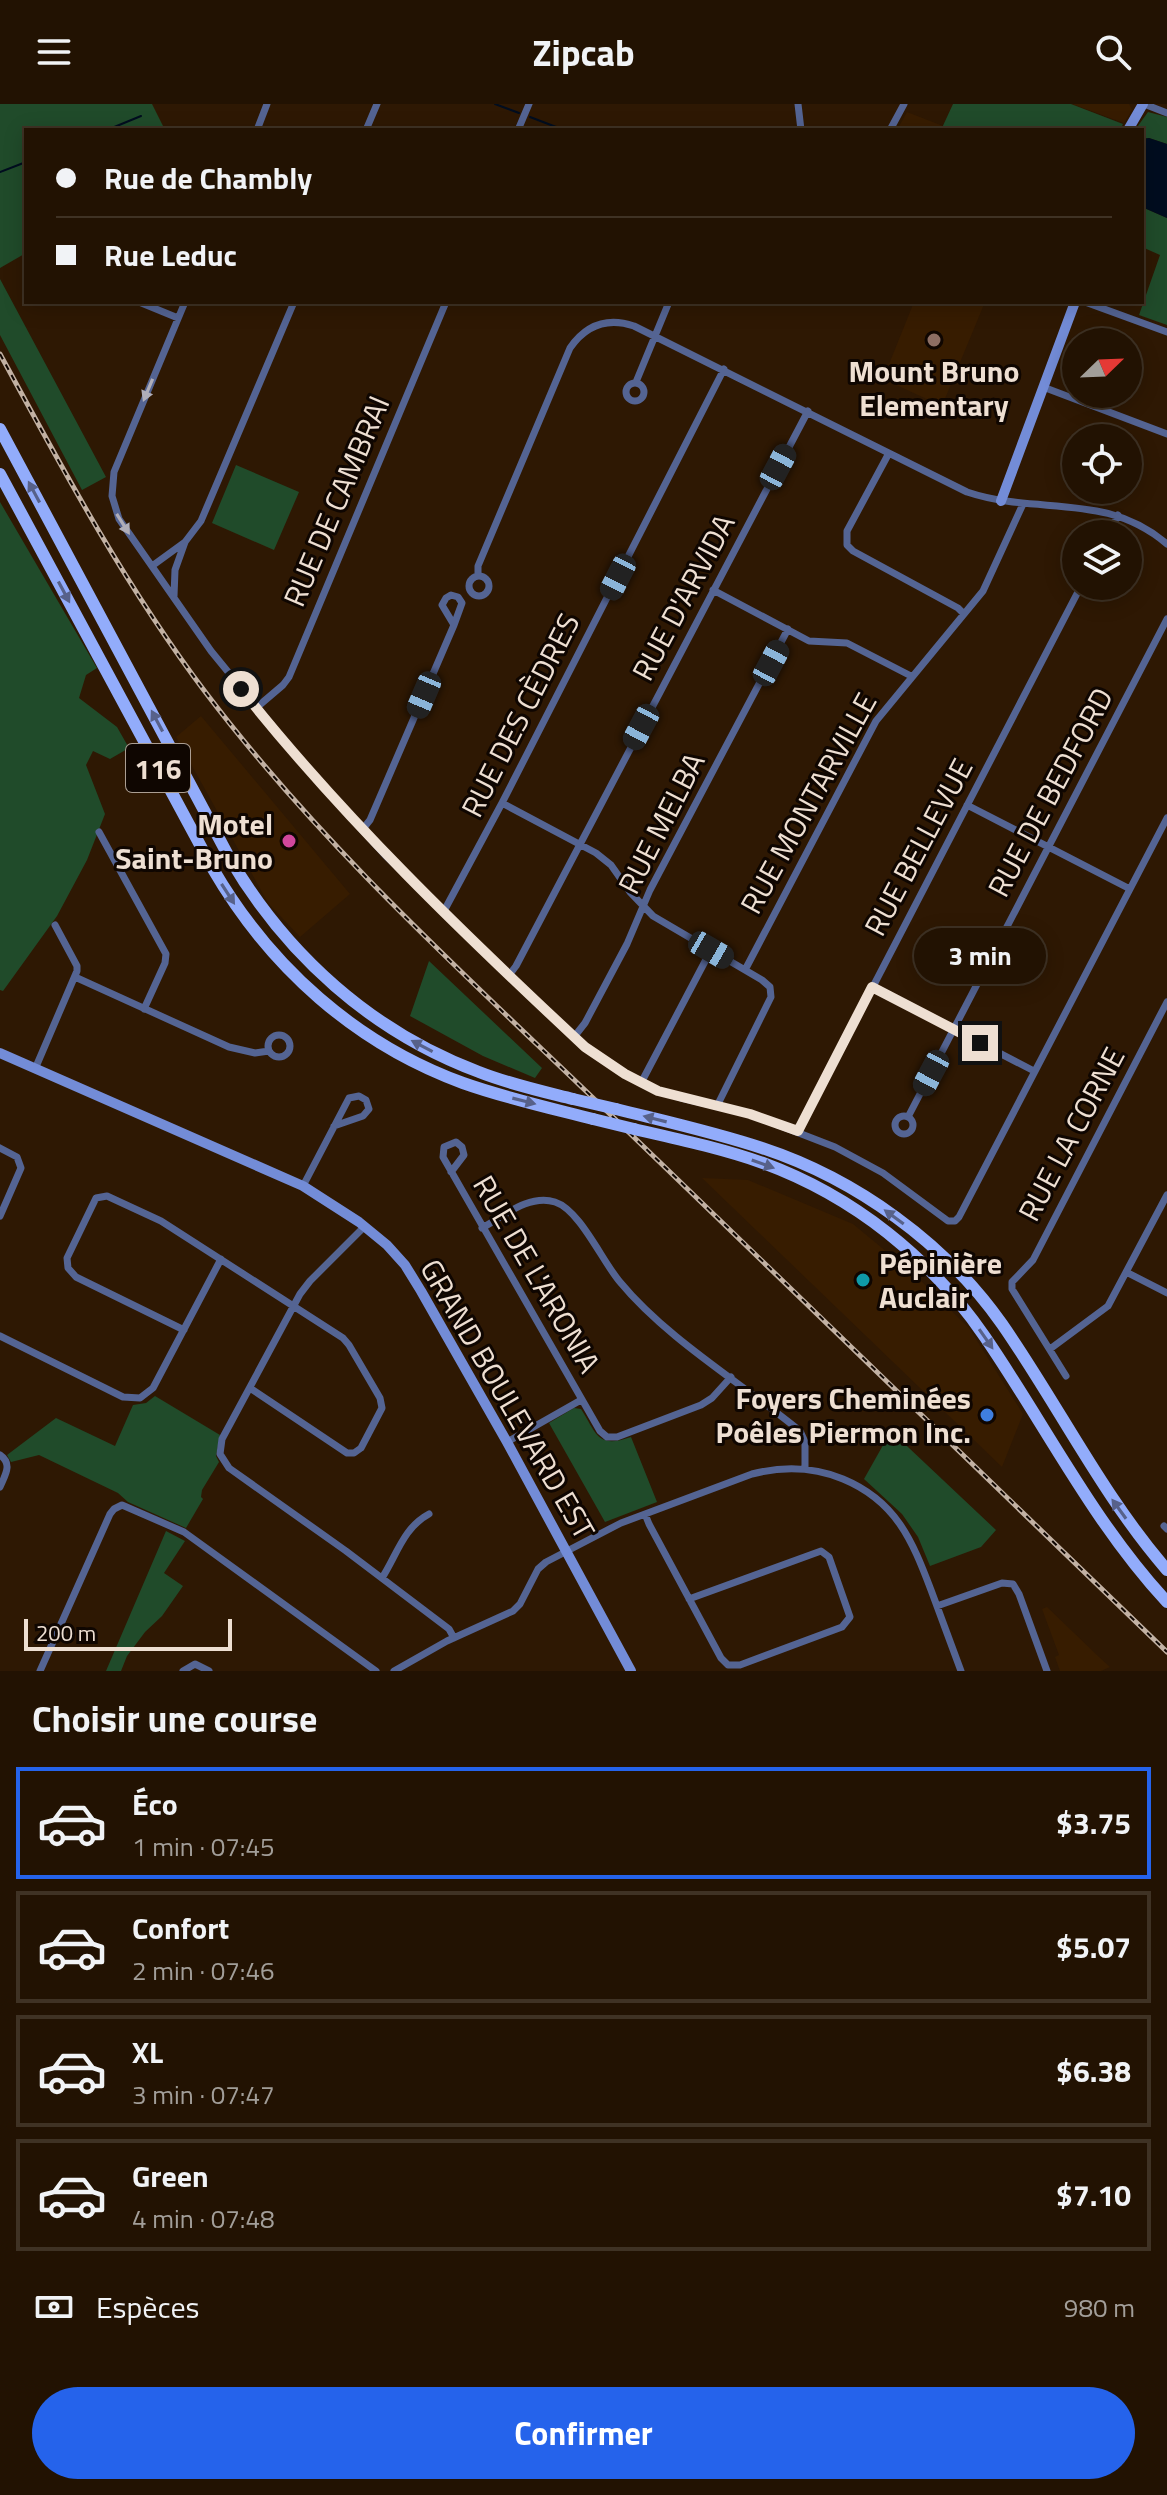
<!DOCTYPE html>
<html lang="fr">
<head>
<meta charset="utf-8">
<style>
  :root { --surface:#221202; --page:#2a1b0c; --text:#f1f3f6; --muted:#a29e99; --line:#3f3224; --accent:#2563eb }
  body { margin:0; font-family:"Titillium Web",sans-serif; background:var(--page); color:var(--text); height:100vh; display:flex; flex-direction:column; font-size:30px; white-space:nowrap }
  * { box-sizing:border-box; margin:0 }
  p { font-size:26px; color:var(--muted) }
  .icon { flex:none; width:44px; height:44px; fill:none; stroke:currentColor; stroke-width:2; stroke-linecap:round; stroke-linejoin:round }
  .map { position:relative; height:1567px; overflow:hidden }
  .sheet { display:flex; flex-direction:column; background:var(--surface); flex:1 }
  .sheet>* { flex:none }
  .guide { position:absolute; left:24px; top:24px; width:1120px; height:176px; border-radius:0px; box-shadow:0 4px 20px #0003,0 0 0 2px var(--line); display:grid; align-content:center; height:176px; padding:0 32px; background:var(--surface) }
  .needle { width:52px; rotate:67deg }
  .tools { position:absolute; left:1062px; top:224px; display:grid; gap:16px }
  .tools a { display:grid; place-items:center; width:80px; height:80px; border-radius:50%; background:var(--surface); box-shadow:0 4px 20px #0003,0 0 0 2px var(--line); font-size:40px }
  .scale { position:absolute; left:24px; bottom:20px; width:208px; box-sizing:border-box; padding-left:8px; border:4px solid #eedfd2; border-top:0; font-size:22px; line-height:28px; white-space:nowrap; color:#eedfd2; -webkit-text-stroke:6px #0f0601; paint-order:stroke }
  .end { position:absolute; width:36px; height:36px; margin:-18px; border:10px solid #eedfd2; background:#111; box-shadow:0 0 0 4px #111 }
  .from { border-radius:50% }
  .bubble { position:absolute; height:56px; border-radius:28px; background:var(--surface); box-shadow:0 4px 20px #0003,0 0 0 2px var(--line); font-size:26px; font-weight:700; line-height:56px; text-align:center }
  .car { position:absolute; width:24px; height:48px; margin:-24px -12px; border-radius:10px; box-shadow:0 0 6px 2px #0007; background:linear-gradient(#222 24%,#8ab4d8 0 40%,#222 0 76%,#8ab4d8 0 86%,#222 0) }
  .guide b { display:flex; align-items:center; gap:28px; height:76px; font-size:30px }
  .guide b+b { border-top:2px solid var(--line) }
  .guide i { width:20px; height:20px; background:var(--text) }
  ul { padding:0; list-style:none }
  li { display:flex; align-items:center; gap:24px; height:112px; margin:0 16px 12px; padding:0 16px; border:4px solid var(--line); border-radius:0px }
  li div { flex:1 }
  li b { display:block; font-size:30px }
  li em { font-style:normal; font-weight:700 }
  li.current { border-color:var(--accent) }
  li>.icon { width:72px; height:72px; stroke-width:1.5 }
  h2 { padding:0 32px; font-size:36px; line-height:96px }
  .pay { display:flex; align-items:center; gap:20px; height:88px; padding:0 32px; font-size:30px }
  .pay p { margin-inline-start:auto }
  .action { display:flex; gap:16px; margin-top:auto; padding:16px 32px }
  .action a { flex:1; height:92px; border-radius:48px; background:var(--accent); color:#fff; font-size:32px; font-weight:700; line-height:92px; text-align:center }
  header { display:flex; justify-content:space-between; align-items:center; height:104px; padding:0 32px; background:var(--surface); font-size:36px; font-weight:700 }
  .map>svg:first-child { display:block }
  .built { fill:#371c00 }
  .green { fill:#204b2a }
  .water { fill:#010d1f }
  .lines { fill:none; stroke-linecap:round; stroke-linejoin:round }
  .stream { stroke:#010d1f; stroke-width:2 }
  .street { stroke:#546493; stroke-width:7 }
  .secondary { stroke:#738cd7; stroke-width:10 }
  .primary { stroke:#92acfb; stroke-width:12 }
  .rail-casing { stroke:#c2b1a3; stroke-width:5 }
  .rail { stroke:#0f0601; stroke-width:2; stroke-dasharray:6; stroke-linecap:butt }
  .primary-bridge { stroke:#92acfb; stroke-width:12 }
  .oneway { fill:#b0aeb9 }
  .oneway2 { fill:#57618a }
  .route { stroke:#eedfd2; stroke-width:10 }
  .education-dot { fill:#8d6e63; stroke:#0f0601; stroke-width:3 }
  .hotel-dot { fill:#d1479c; stroke:#0f0601; stroke-width:3 }
  .culture-dot { fill:#0f9aa8; stroke:#0f0601; stroke-width:3 }
  .shop-dot { fill:#3f7fe0; stroke:#0f0601; stroke-width:3 }
  .labels { text-anchor:middle; dominant-baseline:central; stroke-width:6; stroke-linejoin:round; paint-order:stroke }
  .shield { fill:#0f0601; stroke:#ab9e93; stroke-width:2 }
  .shield-label { font-size:28px; font-weight:bold; fill:#eedfd2 }
  .poi-label { font-size:30px; font-weight:bold; fill:#eedfd2; stroke:#0f0601; text-anchor:end }
  .street-label { font-size:30px; fill:#eedfd2; stroke:#0f0601 }
</style>
</head>
<body>
<header><svg class="icon" aria-label="menu" viewBox="0 0 24 24"><path d="M4 6h16M4 12h16M4 18h16"/></svg>Zipcab<svg class="icon" aria-label="search" viewBox="0 0 24 24"><circle cx="10" cy="10" r="6"/><path d="M15 15l6 6"/></svg></header>
<div class="map">
<svg width="1167" height="1567" viewBox="0 0 1167 1567">
  <rect width="100%" height="100%" fill="#2e1803"/>
  <path class="built" d="M1072,0H1129L1132,6L1124,19Z
    M907,8L943,22L941,26H897Z
    M914,198H985L942,302L883,275Z
    M201,612L350,790L300,833L268,799L176,633Z
    M702,1074L748,1076L853,1120L916,1172L969,1224L1023,1310L1002,1363Z
    M1047,1503L1099,1553L1110,1563L1101,1567H1060L1055,1553L1059,1551L1042,1505Z"/>
  <path class="green" d="M0,0H152L163,22L153,26H26V149L0,164Z
    M953,0H1071L1123,20L1120,26H941Z
    M1148,8L1167,13V40L1149,34L1142,35V26H1135Z
    M1142,103L1167,114V221L1139,211L1160,151L1142,143Z
    M0,175L106,373L82,386L0,231Z
    M236,361L299,388L274,446L212,419Z
    M0,398L97,564L86,571L79,594L117,623L129,644L110,655L93,647L86,661L105,710L87,756L57,812L3,887L0,886Z
    M429,857L542,964L535,974L483,952L410,912Z
    M155,1292L220,1331L216,1352L219,1358L202,1386L201,1393L203,1395L186,1424L128,1398L118,1389L39,1351L11,1358L7,1351L56,1314L115,1342L133,1301L146,1299Z
    M574,1304L581,1305C597,1330 597,1345 631,1333L657,1398L605,1418L549,1319Z
    M891,1327L996,1426L981,1443L930,1462L918,1433L902,1410L864,1375Z
    M166,1427L185,1437L164,1469L183,1482L162,1512L145,1528L127,1552L121,1567H106Z"/>
  <path class="water" d="M1149,34L1167,40V114L1142,103V35Z"/>
  <g class="lines">
    <path class="stream" d="M495,0L519,9
      M530,13L564,26
      M107,26L141,12
      M0,68L26,58"/>
    <path class="street" d="M798,0L801,26
      M1144,0L1167,9
      M257,26L267,0
      M366,26L377,0
      M518,26L529,0
      M890,26L904,0
      M139,198L178,214
      M185,198L114,368L112,392L119,415L211,547L320,680L385,751L585,943L625,970L649,983L681,994L750,1010L835,1043L883,1069L948,1117H955L959,1113L1167,714
      M1085,198L1167,228
      M636,278L669,198
      M626 288a9 9 0 1 1 18 0a9 9 0 1 1-18 0Z
      M1043,283L1167,330
      M889,349L847,427V441L853,447L958,504L964,510
      M1108,430L1118,411
      M152,462L185,438L201,417L294,198
      M478,471V462L570,244C586,221 607,213 634,222L967,388C1039,412 1104,387 1167,440
      M469 482a10 10 0 1 1 20 0a10 10 0 1 1-20 0Z
      M713,486L809,537L847,539L911,572
      M451,491L458,493L462,499L454,521L442,501L446,494Z
      M174,492L175,466L185,438
      M256,604L283,581L289,573L446,198
      M502,699L596,749L611,761L630,788L653,812L762,876L770,883L771,893L717,1002
      M967,701L1130,785
      M362,726L370,716L454,521
      M99,728L166,850L165,859L144,905
      M444,807L502,699L724,265
      M745,866L876,617L983,487L1023,400
      M510,870L516,862L808,307
      M75,873L229,943L255,949L269,947
      M872,883L1034,967
      M268 942a11 11 0 1 1 22 0a11 11 0 1 1-22 0Z
      M574,933L585,919L627,840L650,786L788,525
      M35,965L77,867V862L55,821
      M641,979L711,846
      M895 1021a9 9 0 1 1 18 0a9 9 0 1 1-18 0Z
      M908,1013L1167,515
      M798,1027L1081,482
      M0,1044L17,1053L21,1064L0,1112
      M451,1068L464,1051L462,1043L456,1038L444,1043L443,1053L600,1327L607,1333H617L701,1301L712,1294L731,1273
      M303,1082L349,994L359,992L366,996L369,1005L363,1012L334,1022
      M365,1122L310,1177L300,1190L222,1335L220,1350L229,1364L346,1447L449,1525L454,1534
      M482,1124C504,1112 529,1090 555,1098C580,1106 602,1157 620,1178C667,1235 743,1280 800,1327L805,1338V1365
      M1126,1168L1167,1189
      M184,1226L76,1173L68,1164L67,1154L96,1094L107,1092L161,1117L343,1234L349,1241L380,1294L382,1304L361,1344L354,1349H347L250,1284
      M0,1232L123,1293L140,1294L153,1284L221,1155
      M1050,1245L1108,1202L1167,1091
      M1066,1272L1012,1185V1178L1033,1156L1167,898
      M507,1338L581,1296
      M0,1351C13,1360 5,1371 0,1383
      M645,1410L649,1420L721,1554L728,1561H740L842,1523L850,1513L829,1453L821,1447L689,1495
      M1164,1422L1167,1425
      M382,1474C397,1451 403,1424 429,1410
      M937,1502L1002,1479L1013,1480L1019,1490L1047,1567
      M40,1567L110,1410L114,1405L122,1401L184,1428L376,1567
      M183,1567L195,1560L209,1567
      M394,1567L447,1537L513,1507L520,1500L538,1465L546,1458L621,1419L752,1370C783,1362 814,1363 843,1375C896,1397 912,1436 931,1486C941,1513 951,1540 961,1567"/>
    <path class="secondary" d="M1128,26L1143,0
      M1001,397L1075,198
      M0,949L303,1082L359,1118L387,1141L405,1161L421,1187L507,1338L631,1567"/>
    <path class="primary" d="M0,325L229,753C286,851 372,928 479,968C509,980 541,987 573,995
      M0,370L213,765C270,863 356,940 463,979C505,994 550,1004 593,1015
      M616,1005C664,1017 714,1028 762,1044C856,1075 945,1139 1002,1220C1059,1302 1102,1391 1167,1466
      M634,1025C677,1035 721,1044 763,1059C853,1092 931,1154 985,1233C1046,1322 1093,1418 1167,1498"/>
    <g class="rail-casing">
      <path id="rail" d="M0,250C63,366 126,483 206,589C325,746 473,878 615,1015C799,1192 983,1370 1167,1548"/>
    </g>
    <use href="#rail" class="rail"/>
    <path class="primary-bridge" d="M573,995L616,1005
      M593,1015L634,1025"/>
  </g>
  <defs><path id="oneway-solid" d="M-6-.8H1V-3.2L6.5 0L1 3.2V.8H-6Z" transform="scale(2)"/></defs>
  <g class="oneway">
    <use href="#oneway-solid" transform="translate(148 286) rotate(113)"/>
    <use href="#oneway-solid" transform="translate(123 420) rotate(58)"/>
  </g>
  <g class="oneway2">
    <use href="#oneway-solid" transform="translate(34 388) rotate(-118)"/>
    <use href="#oneway-solid" transform="translate(64 488) rotate(62)"/>
    <use href="#oneway-solid" transform="translate(157 617) rotate(-118)"/>
    <use href="#oneway-solid" transform="translate(228 790) rotate(57)"/>
    <use href="#oneway-solid" transform="translate(422 942) rotate(-152)"/>
    <use href="#oneway-solid" transform="translate(524 997) rotate(14)"/>
    <use href="#oneway-solid" transform="translate(655 1015) rotate(-166)"/>
    <use href="#oneway-solid" transform="translate(763 1060) rotate(20)"/>
    <use href="#oneway-solid" transform="translate(894 1113) rotate(-144)"/>
    <use href="#oneway-solid" transform="translate(986 1235) rotate(55)"/>
    <use href="#oneway-solid" transform="translate(1119 1405) rotate(-126)"/>
  </g>
  <g class="lines">
    <path class="route" d="M241,585C344,715 464,830 585,943L625,970L658,987L750,1010L798,1027L872,883L980,939"/>
  </g>
  <circle class="education-dot" cx="934" cy="236" r="8"/>
  <circle class="hotel-dot" cx="289" cy="737" r="8"/>
  <circle class="culture-dot" cx="863" cy="1176" r="8"/>
  <circle class="shop-dot" cx="987" cy="1311" r="8"/>
  <g class="labels">
    <rect class="shield" x="126" y="640" width="64" height="48" rx="6"/>
    <g class="shield-label">
      <text x="158" y="664">116</text>
    </g>
    <g class="poi-label">
      <text x="934" y="267" text-anchor="middle">Mount Bruno<tspan x="934" dy="34">Elementary</tspan></text>
      <text x="273" y="720">Motel<tspan x="273" dy="34">Saint-Bruno</tspan></text>
      <text x="879" y="1159" text-anchor="start">Pépinière<tspan x="879" dy="34">Auclair</tspan></text>
      <text x="971" y="1294">Foyers Cheminées<tspan x="971" dy="34">Poêles Piermon Inc.</tspan></text>
    </g>
    <g class="street-label">
      <text transform="translate(336 397) rotate(-67)">RUE DE CAMBRAI</text>
      <text transform="translate(683 493) rotate(-62)">RUE D'ARVIDA</text>
      <text transform="translate(520 611) rotate(-63)">RUE DES CÈDRES</text>
      <text transform="translate(1050 688) rotate(-62)">RUE DE BEDFORD</text>
      <text transform="translate(808 699) rotate(-61)">RUE MONTARVILLE</text>
      <text transform="translate(661 719) rotate(-63)">RUE MELBA</text>
      <text transform="translate(918 743) rotate(-62)">RUE BELLEVUE</text>
      <text transform="translate(1071 1030) rotate(-62)">RUE LA CORNE</text>
      <text transform="translate(537 1170) rotate(60)">RUE DE L'ARONIA</text>
      <text transform="translate(508 1295) rotate(60)">GRAND BOULEVARD EST</text>
    </g>
  </g>
</svg>
<div class="tools">
<a><svg class="needle" viewBox="-14 -14 28 28"><path d="M0-13l5 13h-10z" fill="#e53935"/><path d="M0 13l5-13h-10z" fill="#a29e99"/></svg></a>
<a><svg class="icon" aria-label="locate" viewBox="0 0 24 24"><circle cx="12" cy="12" r="6"/><path d="M12 2v4M12 18v4M2 12h4M18 12h4"/></svg></a>
<a><svg class="icon" aria-label="layers" viewBox="0 0 24 24"><path d="M12 4l9 5-9 5-9-5zM3 14l9 5 9-5"/></svg></a>
</div>
<div class="scale">200 m</div>
<i class="end from" style="left:241px;top:585px"></i>
<i class="end" style="left:980px;top:939px"></i>
<div class="bubble" style="left:914px;top:824px;width:132px">3 min</div>
<i class="car" style="left:778px;top:363px;rotate:28deg"></i>
<i class="car" style="left:618px;top:473px;rotate:207deg"></i>
<i class="car" style="left:771px;top:559px;rotate:28deg"></i>
<i class="car" style="left:424px;top:591px;rotate:203deg"></i>
<i class="car" style="left:641px;top:623px;rotate:208deg"></i>
<i class="car" style="left:711px;top:846px;rotate:120deg"></i>
<i class="car" style="left:931px;top:969px;rotate:208deg"></i>
<div class="guide">
<b><i class="from"></i>Rue de Chambly</b>
<b><i></i>Rue Leduc</b>
</div>
</div>
<section class="sheet">
<h2>Choisir une course</h2>
<ul>
<li class="current"><svg class="icon" aria-label="car" viewBox="0 0 24 24"><path d="M5 17H2v-5l4-1 3-4h7l3 4 3 1v5h-3M9 17h6M6 11h13"/><circle cx="7" cy="17" r="2"/><circle cx="17" cy="17" r="2"/></svg><div><b>Éco</b><p>1 min · 07:45</p></div><em>$3.75</em></li>
<li><svg class="icon" aria-label="car" viewBox="0 0 24 24"><path d="M5 17H2v-5l4-1 3-4h7l3 4 3 1v5h-3M9 17h6M6 11h13"/><circle cx="7" cy="17" r="2"/><circle cx="17" cy="17" r="2"/></svg><div><b>Confort</b><p>2 min · 07:46</p></div><em>$5.07</em></li>
<li><svg class="icon" aria-label="car" viewBox="0 0 24 24"><path d="M5 17H2v-5l4-1 3-4h7l3 4 3 1v5h-3M9 17h6M6 11h13"/><circle cx="7" cy="17" r="2"/><circle cx="17" cy="17" r="2"/></svg><div><b>XL</b><p>3 min · 07:47</p></div><em>$6.38</em></li>
<li><svg class="icon" aria-label="car" viewBox="0 0 24 24"><path d="M5 17H2v-5l4-1 3-4h7l3 4 3 1v5h-3M9 17h6M6 11h13"/><circle cx="7" cy="17" r="2"/><circle cx="17" cy="17" r="2"/></svg><div><b>Green</b><p>4 min · 07:48</p></div><em>$7.10</em></li>
</ul>
<div class="pay"><svg class="icon" aria-label="cash" viewBox="0 0 24 24"><path d="M3 7h18v10H3z"/><circle cx="12" cy="12" r="2"/></svg>Espèces<p>980 m</p></div>
<div class="action"><a>Confirmer</a></div>
</section>
</body>
</html>
